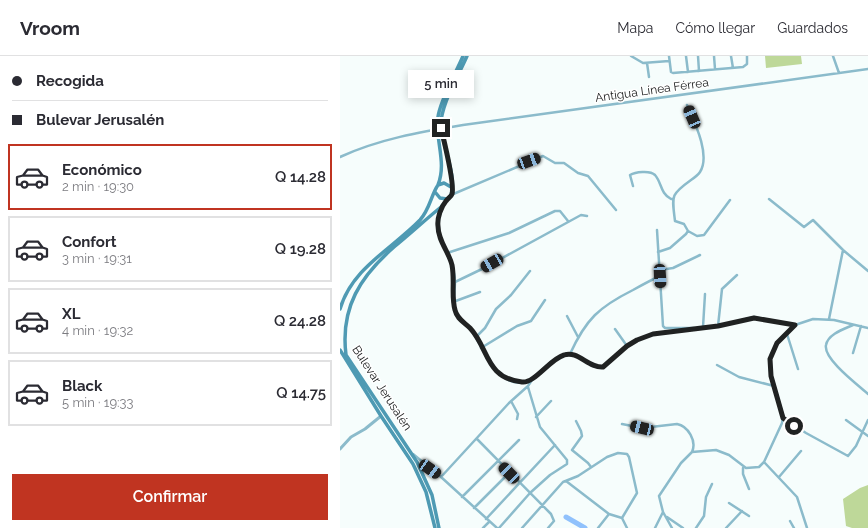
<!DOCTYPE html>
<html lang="es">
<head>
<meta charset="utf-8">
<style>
  :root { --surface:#fff; --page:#f2f2f3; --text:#2b2b33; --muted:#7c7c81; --line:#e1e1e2; --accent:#c03421 }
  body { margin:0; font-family:Raleway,sans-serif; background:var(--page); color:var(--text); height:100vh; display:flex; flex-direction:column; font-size:15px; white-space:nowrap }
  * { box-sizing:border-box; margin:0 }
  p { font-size:13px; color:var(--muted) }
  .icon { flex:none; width:22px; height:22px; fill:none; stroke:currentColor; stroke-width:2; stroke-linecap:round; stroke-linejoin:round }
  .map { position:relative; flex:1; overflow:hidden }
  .details { display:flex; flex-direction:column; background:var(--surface); width:340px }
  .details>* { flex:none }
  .hud { display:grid; align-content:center; height:88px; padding:0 12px; background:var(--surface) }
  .end { position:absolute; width:18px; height:18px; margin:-9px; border:5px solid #202222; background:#fff; box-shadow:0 0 0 2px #fff }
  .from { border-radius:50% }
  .bubble { position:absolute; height:28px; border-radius:0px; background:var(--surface); box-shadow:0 2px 10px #0003; font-size:13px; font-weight:600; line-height:28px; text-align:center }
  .car { position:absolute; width:12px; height:24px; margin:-12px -6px; border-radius:5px; box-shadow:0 0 3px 1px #0007; background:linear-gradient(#222 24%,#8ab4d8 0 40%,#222 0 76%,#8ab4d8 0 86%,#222 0) }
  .hud b { display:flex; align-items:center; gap:14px; height:38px; font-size:15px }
  .hud b+b { border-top:1px solid var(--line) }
  .hud i { width:10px; height:10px; background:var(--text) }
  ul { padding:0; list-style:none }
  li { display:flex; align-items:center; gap:12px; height:66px; margin:0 8px 6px; padding:0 4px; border:2px solid var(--line); border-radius:0px }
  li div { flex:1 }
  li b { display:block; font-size:15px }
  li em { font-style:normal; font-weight:600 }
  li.current { border-color:var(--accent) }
  li>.icon { width:36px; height:36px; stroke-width:1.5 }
  .action { display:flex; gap:8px; margin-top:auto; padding:8px 12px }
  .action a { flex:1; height:46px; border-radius:0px; background:var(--accent); color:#fff; font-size:16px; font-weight:600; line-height:46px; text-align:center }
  header { display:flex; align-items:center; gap:24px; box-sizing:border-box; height:56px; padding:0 20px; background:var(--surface); border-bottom:1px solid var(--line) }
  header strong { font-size:19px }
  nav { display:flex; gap:22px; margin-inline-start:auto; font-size:14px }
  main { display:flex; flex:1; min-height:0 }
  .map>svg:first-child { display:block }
  .green { fill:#bed899 }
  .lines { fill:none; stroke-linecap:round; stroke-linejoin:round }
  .river { stroke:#90c1fc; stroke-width:5 }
  .minor { stroke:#8bbbcb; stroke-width:2.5 }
  .tertiary { stroke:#8bbbcb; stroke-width:3 }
  .secondary { stroke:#4e9ab3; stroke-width:3.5 }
  .route { stroke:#202222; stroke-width:5 }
  .labels { text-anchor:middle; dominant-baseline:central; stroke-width:3; stroke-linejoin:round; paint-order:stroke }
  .street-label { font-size:12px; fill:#202222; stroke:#fff }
</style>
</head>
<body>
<header>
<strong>Vroom</strong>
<nav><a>Mapa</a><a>Cómo llegar</a><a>Guardados</a></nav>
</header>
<main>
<section class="details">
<div class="hud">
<b><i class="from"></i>Recogida</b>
<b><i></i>Bulevar Jerusalén</b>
</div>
<ul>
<li class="current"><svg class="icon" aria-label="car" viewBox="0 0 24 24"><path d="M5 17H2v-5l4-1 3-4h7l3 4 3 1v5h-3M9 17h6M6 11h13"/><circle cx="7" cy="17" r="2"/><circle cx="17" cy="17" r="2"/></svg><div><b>Económico</b><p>2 min · 19:30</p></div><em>Q 14.28</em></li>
<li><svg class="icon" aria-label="car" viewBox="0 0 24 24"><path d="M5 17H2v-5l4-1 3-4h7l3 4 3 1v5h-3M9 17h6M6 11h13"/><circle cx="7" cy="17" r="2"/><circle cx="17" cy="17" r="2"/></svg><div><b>Confort</b><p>3 min · 19:31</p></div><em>Q 19.28</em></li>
<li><svg class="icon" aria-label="car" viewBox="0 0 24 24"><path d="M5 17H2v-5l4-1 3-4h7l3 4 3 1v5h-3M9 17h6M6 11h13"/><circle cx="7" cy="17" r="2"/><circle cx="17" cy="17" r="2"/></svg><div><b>XL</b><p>4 min · 19:32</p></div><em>Q 24.28</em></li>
<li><svg class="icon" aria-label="car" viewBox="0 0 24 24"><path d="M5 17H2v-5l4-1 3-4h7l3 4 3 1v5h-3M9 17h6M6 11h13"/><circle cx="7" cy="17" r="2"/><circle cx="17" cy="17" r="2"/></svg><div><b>Black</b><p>5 min · 19:33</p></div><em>Q 14.75</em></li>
</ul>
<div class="action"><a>Confirmar</a></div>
</section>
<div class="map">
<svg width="528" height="472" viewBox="0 0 528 472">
  <rect width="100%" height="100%" fill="#f6fdfc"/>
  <path class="green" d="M425,0H461L462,8L426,12Z
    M528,429V472H512L506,470L503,443L520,432Z"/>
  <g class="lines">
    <path class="river" d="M226,461L245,472"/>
    <path class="minor" d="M291,0L303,7L329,5
      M329,0L331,16L333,17L403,11L407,8V0
      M346,0L348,16
      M358,0L359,15
      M374,0L375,13
      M391,0L393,12
      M493,0L499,17
      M307,7L309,21
      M0,101C39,83 80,76 123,69L528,13
      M293,130L290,119C295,116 310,114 315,119C322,127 320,137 331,143H333
      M111,139L203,100L215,107H224L238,117L248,120L276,154
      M429,143L464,171L473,164L503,194L528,215
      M103,150C88,185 114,195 115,226C115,236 112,246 115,256C118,265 126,268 131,274C145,293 158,338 191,324
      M317,174L323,270L325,272H354
      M348,175L357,180L364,179L390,144
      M318,196L330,192L346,178L348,175L344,168L335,165C332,140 330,139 351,124C354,122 358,119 360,116C371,99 354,65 347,49
      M107,197L169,177L215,155H220L228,165
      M320,214L333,212L360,199
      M115,226L142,213L241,159L247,160
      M113,246L140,236
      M227,260L238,281
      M489,263L503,194
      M513,269C504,273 488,278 486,289C483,303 518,329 528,338
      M378,270L382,233L397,219
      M363,271L365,238
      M275,273L287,290
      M447,278L458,313
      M136,281L145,272L156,253L171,239L190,215
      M141,292L177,270L191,265L205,244
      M513,297L521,270
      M230,298C246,263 259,251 293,234C302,229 311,224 320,220
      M377,309L399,321L434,330
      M171,345L178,358L177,363
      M196,361L211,345
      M443,362L466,377L508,400L516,390L528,364
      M506,364L528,380
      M236,365L241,375L242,380L232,394L248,407L251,411
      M282,368L302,372L337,368C348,370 357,385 352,396
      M137,383L211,458L214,465L208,472
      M73,398L101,421L157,472
      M424,406L457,441L467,472
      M403,412V418L409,433
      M101,421L169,347L188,330L194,321L212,305L225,298H230L236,299L253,310L263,311L287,290L297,284L313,278L378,270L414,261L455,269
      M439,421L461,395
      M226,425L269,458L282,462L287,472
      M122,441L179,384
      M389,447L409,460
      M134,452L169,417
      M327,461L343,472
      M146,463L215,389
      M450,465L454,472
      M143,472L149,466
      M159,472L190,437L210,419L227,408V404L200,371L188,331
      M182,472L223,426L238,420L267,401L278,397L287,398L289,401L297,437L282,462
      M258,472L269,458
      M315,472L323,456
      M332,472L323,456L319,440L341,407L352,396L376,394L389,399L406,412L419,411L424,406L442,367L443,359L430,314L431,298L437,287L455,269L473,263L494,264L528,272
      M356,472L364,460L366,441L372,428
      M386,472L402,455"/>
    <path class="tertiary" d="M0,393L11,381L25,373L41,360"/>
    <path class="secondary" d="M98,129C107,106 95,85 98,61C100,44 116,17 123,0
      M95,136L100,142L107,143
      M0,253C12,212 52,193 80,164C90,153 91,139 98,129L104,127L111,131
      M0,294L41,360L73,408L86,436L95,472
      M99,472L92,439L77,406L6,299C0,251 21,220 54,191C70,178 85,164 101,151L111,139C117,121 103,91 101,72C99,51 119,19 127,0"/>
  </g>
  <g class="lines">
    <path class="route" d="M101,72C104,85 115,128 112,138C111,141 108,142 106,145C101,151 97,162 98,170C98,185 109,196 112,209C115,225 111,240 115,254C117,263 124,266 130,272C149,292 145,322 182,326C194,328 210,303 224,299C238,294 248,312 263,311L287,290L297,284L313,278L378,270L414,262L455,269L437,287L430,303L431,320L443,362L454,370"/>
  </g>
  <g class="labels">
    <g class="street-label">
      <text transform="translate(312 34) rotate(-8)">Antigua Línea Férrea</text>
      <text transform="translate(42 332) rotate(57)">Bulevar Jerusalén</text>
    </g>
  </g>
</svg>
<i class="end from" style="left:454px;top:370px"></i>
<i class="end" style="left:101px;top:72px"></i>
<div class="bubble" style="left:68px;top:14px;width:66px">5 min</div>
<i class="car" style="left:352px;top:61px;rotate:337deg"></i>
<i class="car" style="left:189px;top:105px;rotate:70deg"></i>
<i class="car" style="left:152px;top:207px;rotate:240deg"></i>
<i class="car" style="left:320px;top:220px;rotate:177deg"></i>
<i class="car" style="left:302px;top:372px;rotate:283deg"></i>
<i class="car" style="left:90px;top:413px;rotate:125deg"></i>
<i class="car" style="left:169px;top:417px;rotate:316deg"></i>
</div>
</main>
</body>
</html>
